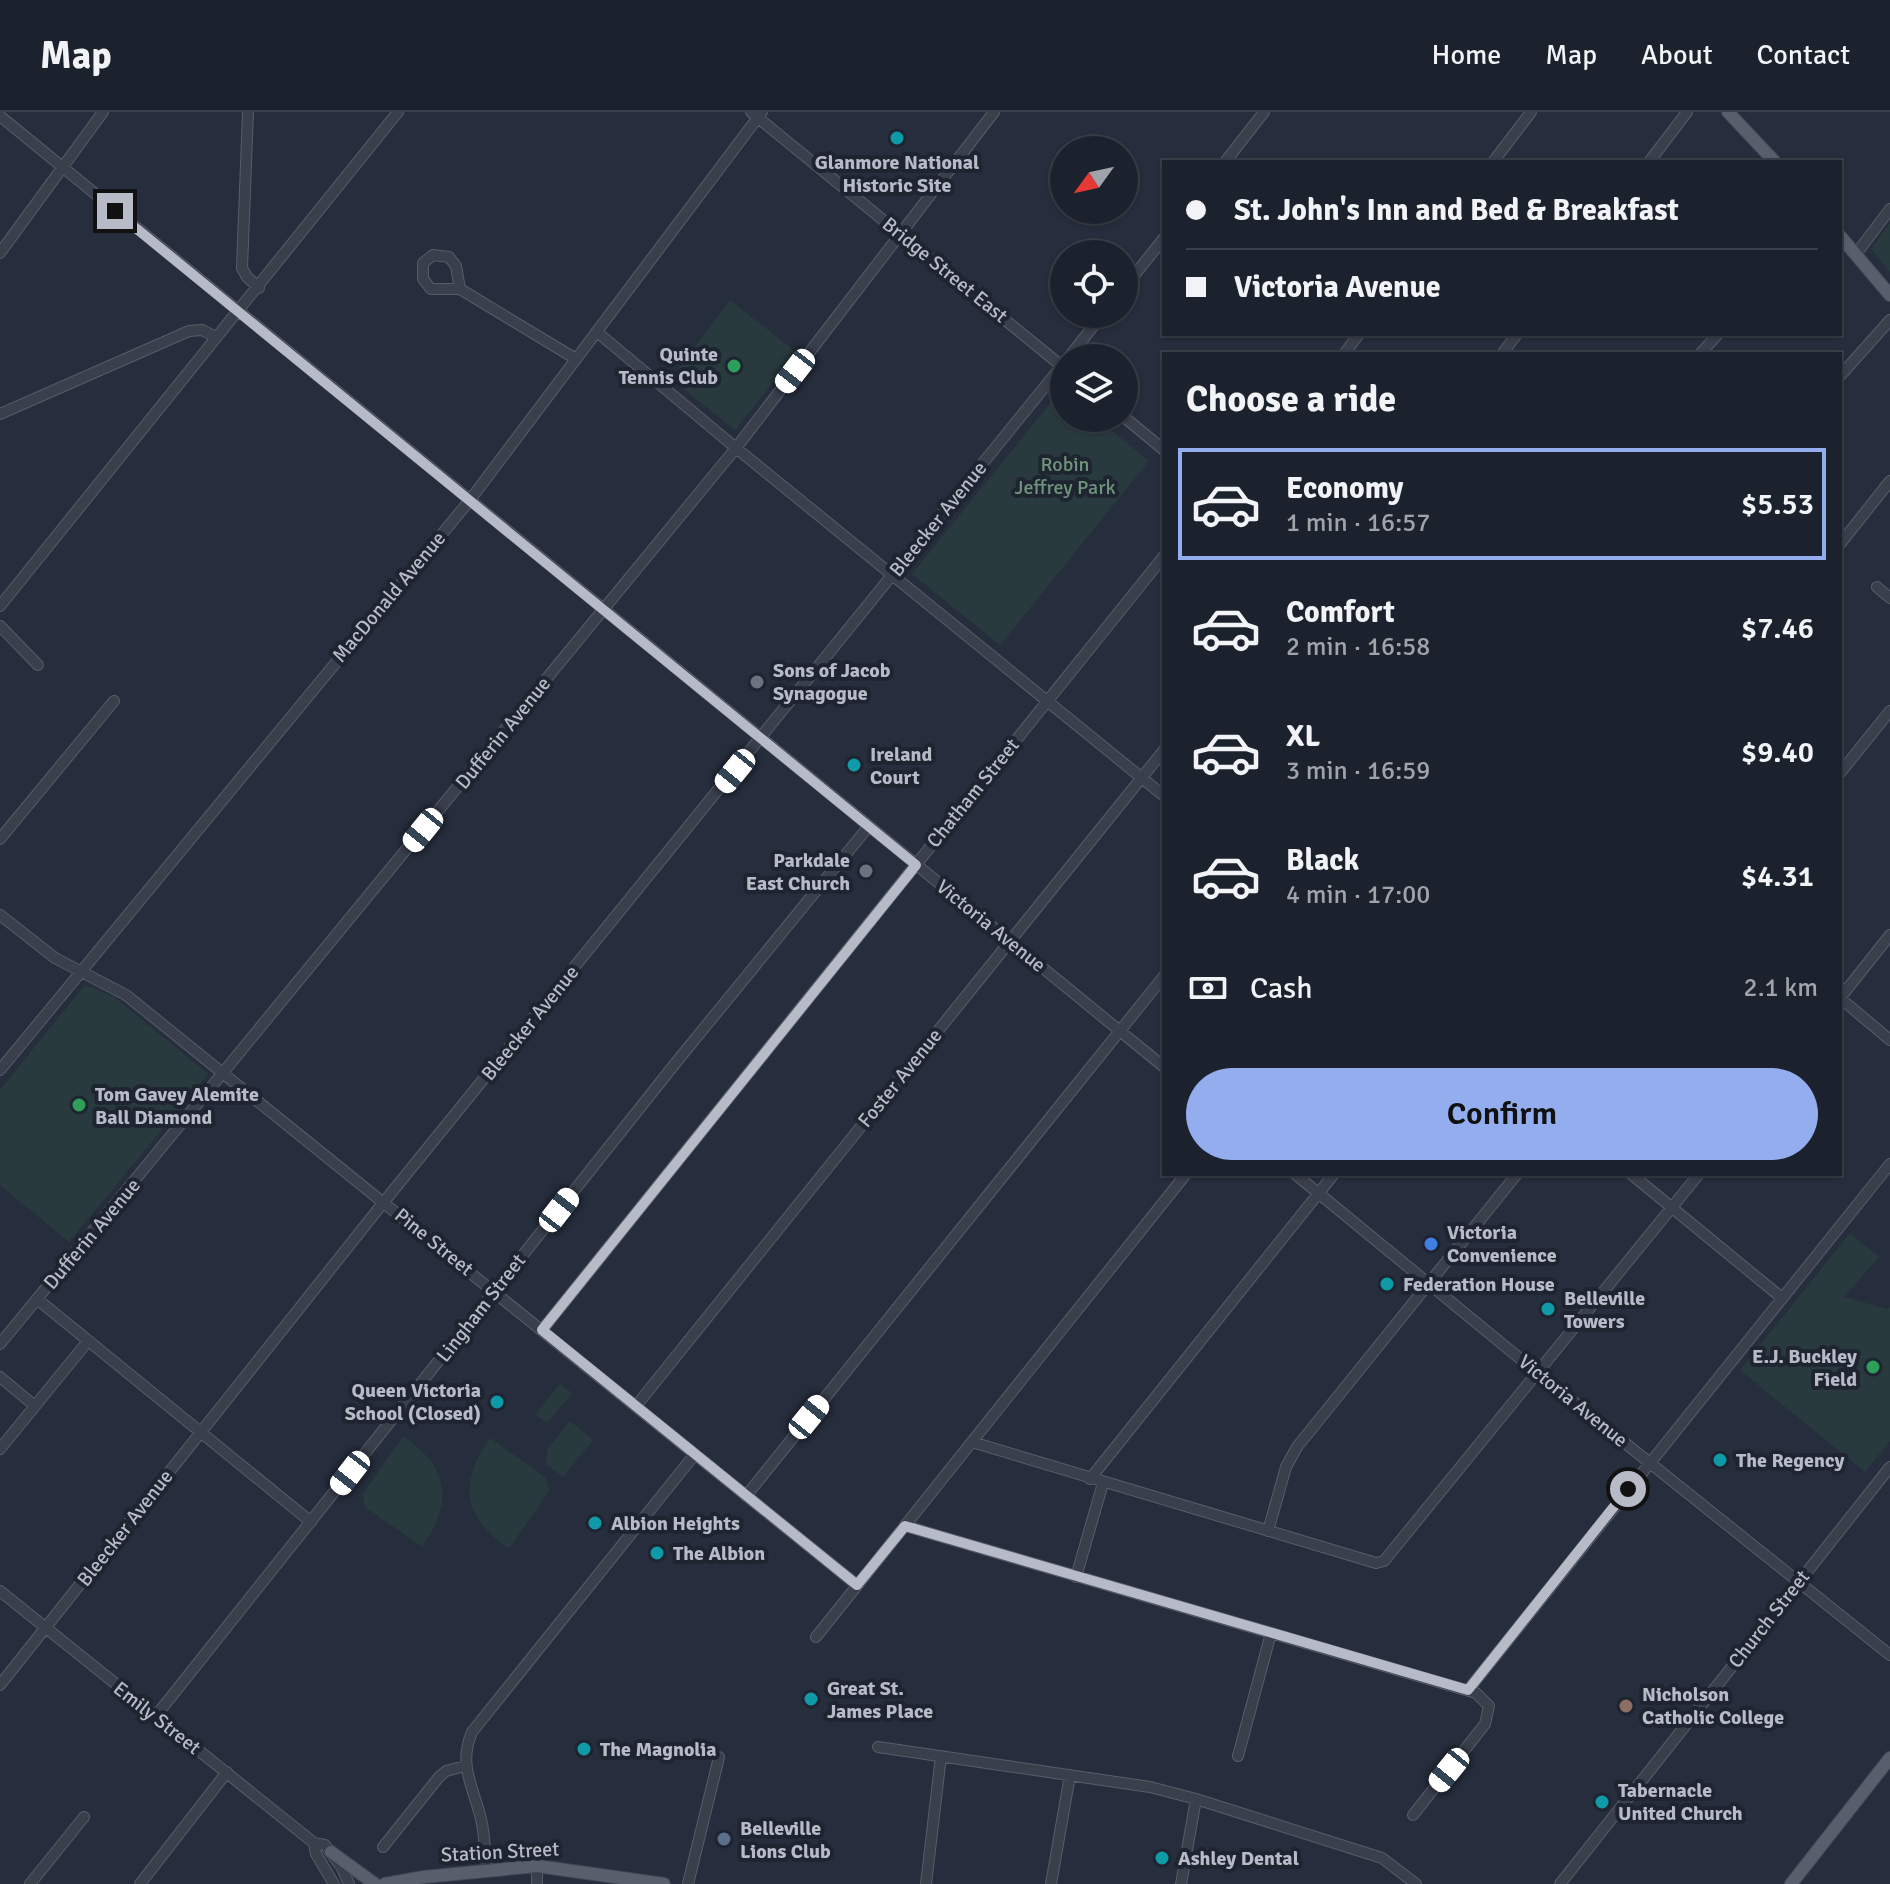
<!DOCTYPE html>
<html lang="en">
<head>
<meta charset="utf-8">
<style>
  :root { --surface:#1c222d; --page:#252a35; --text:#f1f3f6; --muted:#a0a4aa; --line:#3a3f49; --accent:#93adef }
  body { margin:0; font-family:Signika,sans-serif; background:var(--page); color:var(--text); height:100vh; display:flex; flex-direction:column; font-size:30px; white-space:nowrap }
  * { box-sizing:border-box; margin:0 }
  p { font-size:26px; color:var(--muted) }
  .icon { flex:none; width:44px; height:44px; fill:none; stroke:currentColor; stroke-width:2; stroke-linecap:round; stroke-linejoin:round }
  .map { position:relative; flex:1; overflow:hidden }
  .sheet { position:absolute; left:1162px; top:240px; width:680px; height:824px; display:flex; flex-direction:column; background:var(--surface); border-radius:0px; box-shadow:0 2px 6px #0004,0 0 0 2px var(--line) }
  .sheet>* { flex:none }
  .top-card { position:absolute; left:1162px; top:48px; width:680px; height:176px; border-radius:0px; box-shadow:0 2px 6px #0004,0 0 0 2px var(--line); display:grid; align-content:center; height:176px; padding:0 24px; background:var(--surface) }
  .needle { width:52px; rotate:237deg }
  .controls { position:absolute; left:1050px; top:24px; display:grid; gap:16px }
  .controls a { display:grid; place-items:center; width:88px; height:88px; border-radius:50%; background:var(--surface); box-shadow:0 2px 6px #0004,0 0 0 2px var(--line); font-size:40px }
  .end { position:absolute; width:36px; height:36px; margin:-18px; border:10px solid #b6bbc7; background:#111; box-shadow:0 0 0 4px #111 }
  .from { border-radius:50% }
  .car { position:absolute; width:24px; height:48px; margin:-24px -12px; border-radius:10px; box-shadow:0 0 6px 2px #0007; background:linear-gradient(#fff 24%,#345 0 40%,#fff 0 76%,#345 0 86%,#fff 0) }
  .top-card b { display:flex; align-items:center; gap:28px; height:76px; font-size:30px }
  .top-card b+b { border-top:2px solid var(--line) }
  .top-card i { width:20px; height:20px; background:var(--text) }
  ul { padding:0; list-style:none }
  li { display:flex; align-items:center; gap:24px; height:112px; margin:0 16px 12px; padding:0 8px; border:4px solid transparent; border-radius:0px }
  li div { flex:1 }
  li b { display:block; font-size:30px }
  li em { font-style:normal; font-weight:600 }
  li.on { border-color:var(--accent) }
  li>.icon { width:72px; height:72px; stroke-width:1.5 }
  h2 { padding:0 24px; font-size:36px; line-height:96px }
  .pay { display:flex; align-items:center; gap:20px; height:88px; padding:0 24px; font-size:30px }
  .pay p { margin-inline-start:auto }
  .primary-button { display:flex; gap:16px; margin-top:auto; padding:16px 24px }
  .primary-button a { flex:1; height:92px; border-radius:48px; background:var(--accent); color:#111; font-size:32px; font-weight:600; line-height:92px; text-align:center }
  header { display:flex; align-items:center; gap:48px; box-sizing:border-box; height:112px; padding:0 40px; background:var(--surface); border-bottom:2px solid var(--line) }
  header strong { font-size:38px }
  nav { display:flex; gap:44px; margin-inline-start:auto; font-size:28px }
  .map>svg:first-child { display:block }
  .green { fill:#293a3e }
  .lines { fill:none; stroke-linecap:round; stroke-linejoin:round }
  .minor-casing { stroke:#585d6a; stroke-width:12 }
  .major-casing { stroke:#434855; stroke-width:14 }
  .minor { stroke:#3a3f4c; stroke-width:10 }
  .major { stroke:#585e6c; stroke-width:12 }
  .route { stroke:#b6bbc7; stroke-width:10 }
  .culture-dot { fill:#0f9aa8; stroke:#1f2431; stroke-width:3 }
  .leisure-dot { fill:#2e9e5b; stroke:#1f2431; stroke-width:3 }
  .worship-dot { fill:#6b7280; stroke:#1f2431; stroke-width:3 }
  .shop-dot { fill:#3f7fe0; stroke:#1f2431; stroke-width:3 }
  .education-dot { fill:#8d6e63; stroke:#1f2431; stroke-width:3 }
  .service-dot { fill:#5c6f8a; stroke:#1f2431; stroke-width:3 }
  .labels { text-anchor:middle; dominant-baseline:central; stroke-width:8; stroke-linejoin:round; paint-order:stroke }
  .poi-label { font-size:20px; font-weight:bold; fill:#b6bbc7; stroke:#1f2431; text-anchor:start }
  .street-label { font-size:20px; fill:#b6bbc7; stroke:#1f2431 }
  .park-label { font-size:20px; fill:#6f967c; stroke:#1f2431 }
</style>
</head>
<body>
<header>
<strong>Map</strong>
<nav><a>Home</a><a>Map</a><a>About</a><a>Contact</a></nav>
</header>
<div class="map">
<svg width="1890" height="1772" viewBox="0 0 1890 1772">
  <rect width="100%" height="100%" fill="#262d3c"/>
  <path class="green" d="M1890,111V160L1871,137Z
    M730,188L797,241L735,318L671,267Z
    M1061,278L1064,280V306H1096L1149,349L1000,533L912,462Z
    M85,873L113,884L208,962L69,1130L0,1073V978Z
    M1850,1121L1879,1145L1844,1185L1887,1197L1890,1195V1329L1865,1360L1740,1258Z
    M560,1272L572,1281L547,1311L535,1302Z
    M570,1309L593,1328L563,1365L546,1352L548,1336Z
    M403,1324C449,1355 454,1389 422,1435L365,1395L363,1382Z
    M490,1326L546,1366L549,1379L509,1437C463,1405 458,1371 490,1326Z"/>
  <g class="lines">
    <g class="minor-casing">
      <path id="minor" d="M248,0L242,156L247,165L259,176
        M751,0L1064,256
        M0,4L1164,955
        M1225,50L1264,0
        M1493,50L1531,0
        M1649,50L1687,0
        M0,141L103,0
        M1856,142L1890,97
        M1124,176L1164,126
        M460,177H431L423,167V151L433,143L449,145L456,154L460,177L576,247
        M597,220L736,336L1164,684
        M1344,242L1359,222
        M1502,242L1517,222
        M1700,242L1718,222
        M1068,246L1103,202
        M1840,264L1890,208
        M0,302L189,219L202,218L216,225
        M1124,305L1164,338
        M1840,432L1890,369
        M1877,475L1890,486
        M0,494L398,0
        M0,514L38,553
        M1840,661L1890,599
        M0,727L114,589
        M0,803L55,846L126,883L857,1473
        M1840,886L1890,823
        M1840,886L1890,928
        M0,958L470,388L762,0
        M1295,1062L1545,1267L1890,1543
        M1631,1062L1782,1186
        M37,1187L311,1410
        M542,1218L1164,444
        M0,1232L736,336L994,0
        M0,1265L35,1294
        M636,1294L1164,638
        M972,1330L1376,1451L1384,1449L1699,1062
        M0,1337L88,1229
        M1090,1367L1334,1062
        M746,1384L1164,864
        M905,1414L1476,1581L1489,1594L1485,1612L1413,1703
        M1268,1419L1286,1355L1297,1335L1517,1062
        M1076,1465L1103,1371
        M0,1479L314,1731L325,1733L342,1756L349,1772
        M816,1525L1186,1062
        M0,1573L379,1096L1064,251
        M1468,1578L1890,1052
        M155,1605L678,948L869,714
        M878,1635L1150,1675L1196,1687L1382,1746L1416,1772
        M1238,1644L1271,1521
        M314,1731L316,1742L334,1772
        M383,1735L439,1665L446,1659L465,1654
        M537,1754V1772
        M486,1758C485,1741 485,1723 481,1707C473,1674 458,1653 472,1620L695,1342
        M30,1772L84,1705
        M140,1772L227,1660
        M688,1772L719,1645
        M926,1772L941,1644
        M1051,1772L1070,1663
        M1181,1772L1196,1687
        M1560,1772L1890,1355"/>
    </g>
    <g class="major-casing">
      <path id="major" d="M1728,0L1775,50
        M1840,124L1890,183
        M331,1740L375,1772
        M385,1772L424,1765L537,1754L664,1772
        M1791,1772L1890,1646"/>
    </g>
    <use href="#minor" class="minor"/>
    <use href="#major" class="major"/>
  </g>
  <g class="lines">
    <path class="route" d="M115,99L916,753L542,1218L857,1473L905,1414L1468,1578L1628,1377"/>
  </g>
  <g class="culture-dot">
    <circle cx="897" cy="26" r="8"/>
    <circle cx="854" cy="653" r="8"/>
    <circle cx="1387" cy="1172" r="8"/>
    <circle cx="1548" cy="1197" r="8"/>
    <circle cx="497" cy="1290" r="8"/>
    <circle cx="1720" cy="1348" r="8"/>
    <circle cx="595" cy="1411" r="8"/>
    <circle cx="657" cy="1441" r="8"/>
    <circle cx="811" cy="1587" r="8"/>
    <circle cx="584" cy="1637" r="8"/>
    <circle cx="1602" cy="1690" r="8"/>
    <circle cx="1162" cy="1746" r="8"/>
  </g>
  <g class="leisure-dot">
    <circle cx="734" cy="254" r="8"/>
    <circle cx="79" cy="993" r="8"/>
    <circle cx="1873" cy="1255" r="8"/>
  </g>
  <g class="worship-dot">
    <circle cx="757" cy="570" r="8"/>
    <circle cx="866" cy="759" r="8"/>
  </g>
  <circle class="shop-dot" cx="1431" cy="1132" r="8"/>
  <circle class="education-dot" cx="1626" cy="1594" r="8"/>
  <circle class="service-dot" cx="724" cy="1727" r="8"/>
  <g class="labels">
    <g class="poi-label">
      <text x="897" y="50" text-anchor="middle">Glanmore National<tspan x="897" dy="23">Historic Site</tspan></text>
      <text x="718" y="242" text-anchor="end">Quinte<tspan x="718" dy="23">Tennis Club</tspan></text>
      <text x="773" y="558">Sons of Jacob<tspan x="773" dy="23">Synagogue</tspan></text>
      <text x="870" y="642">Ireland<tspan x="870" dy="23">Court</tspan></text>
      <text x="850" y="748" text-anchor="end">Parkdale<tspan x="850" dy="23">East Church</tspan></text>
      <text x="95" y="982">Tom Gavey Alemite<tspan x="95" dy="23">Ball Diamond</tspan></text>
      <text x="1447" y="1120">Victoria<tspan x="1447" dy="23">Convenience</tspan></text>
      <text x="1403" y="1172">Federation House</text>
      <text x="1564" y="1186">Belleville<tspan x="1564" dy="23">Towers</tspan></text>
      <text x="1857" y="1244" text-anchor="end">E.J. Buckley<tspan x="1857" dy="23">Field</tspan></text>
      <text x="481" y="1278" text-anchor="end">Queen Victoria<tspan x="481" dy="23">School (Closed)</tspan></text>
      <text x="1736" y="1348">The Regency</text>
      <text x="611" y="1411">Albion Heights</text>
      <text x="673" y="1441">The Albion</text>
      <text x="827" y="1576">Great St.<tspan x="827" dy="23">James Place</tspan></text>
      <text x="1642" y="1582">Nicholson<tspan x="1642" dy="23">Catholic College</tspan></text>
      <text x="600" y="1637">The Magnolia</text>
      <text x="1618" y="1678">Tabernacle<tspan x="1618" dy="23">United Church</tspan></text>
      <text x="740" y="1716">Belleville<tspan x="740" dy="23">Lions Club</tspan></text>
      <text x="1178" y="1746">Ashley Dental</text>
    </g>
    <g class="street-label">
      <text transform="translate(945 158) rotate(39)">Bridge Street East</text>
      <text transform="translate(938 407) rotate(-51)">Bleecker Avenue</text>
      <text transform="translate(389 485) rotate(-50)">MacDonald Avenue</text>
      <text transform="translate(503 621) rotate(-51)">Dufferin Avenue</text>
      <text transform="translate(973 681) rotate(-51)">Chatham Street</text>
      <text transform="translate(991 814) rotate(39)">Victoria Avenue</text>
      <text transform="translate(530 911) rotate(-51)">Bleecker Avenue</text>
      <text transform="translate(900 966) rotate(-51)">Foster Avenue</text>
      <text transform="translate(92 1122) rotate(-50)">Dufferin Avenue</text>
      <text transform="translate(434 1130) rotate(39)">Pine Street</text>
      <text transform="translate(481 1196) rotate(-52)">Lingham Street</text>
      <text transform="translate(1573 1289) rotate(39)">Victoria Avenue</text>
      <text transform="translate(125 1416) rotate(-52)">Bleecker Avenue</text>
      <text transform="translate(1769 1507) rotate(-52)">Church Street</text>
      <text transform="translate(157 1606) rotate(38)">Emily Street</text>
      <text transform="translate(500 1740) rotate(-3)">Station Street</text>
    </g>
    <g class="park-label">
      <text x="1065" y="352">Robin<tspan x="1065" dy="23">Jeffrey Park</tspan></text>
    </g>
  </g>
</svg>
<div class="controls">
<a><svg class="needle" viewBox="-14 -14 28 28"><path d="M0-13l5 13h-10z" fill="#e53935"/><path d="M0 13l5-13h-10z" fill="#a0a4aa"/></svg></a>
<a><svg class="icon" aria-label="locate" viewBox="0 0 24 24"><circle cx="12" cy="12" r="6"/><path d="M12 2v4M12 18v4M2 12h4M18 12h4"/></svg></a>
<a><svg class="icon" aria-label="layers" viewBox="0 0 24 24"><path d="M12 4l9 5-9 5-9-5zM3 14l9 5 9-5"/></svg></a>
</div>
<i class="end from" style="left:1628px;top:1377px"></i>
<i class="end" style="left:115px;top:99px"></i>
<i class="car" style="left:795px;top:259px;rotate:218deg"></i>
<i class="car" style="left:735px;top:659px;rotate:219deg"></i>
<i class="car" style="left:423px;top:718px;rotate:219deg"></i>
<i class="car" style="left:559px;top:1098px;rotate:38deg"></i>
<i class="car" style="left:809px;top:1305px;rotate:39deg"></i>
<i class="car" style="left:350px;top:1361px;rotate:218deg"></i>
<i class="car" style="left:1449px;top:1658px;rotate:219deg"></i>
<div class="top-card">
<b><i class="from"></i>St. John's Inn and Bed &amp; Breakfast</b>
<b><i></i>Victoria Avenue</b>
</div>
<section class="sheet">
<h2>Choose a ride</h2>
<ul>
<li class="on"><svg class="icon" aria-label="car" viewBox="0 0 24 24"><path d="M5 17H2v-5l4-1 3-4h7l3 4 3 1v5h-3M9 17h6M6 11h13"/><circle cx="7" cy="17" r="2"/><circle cx="17" cy="17" r="2"/></svg><div><b>Economy</b><p>1 min · 16:57</p></div><em>$5.53</em></li>
<li><svg class="icon" aria-label="car" viewBox="0 0 24 24"><path d="M5 17H2v-5l4-1 3-4h7l3 4 3 1v5h-3M9 17h6M6 11h13"/><circle cx="7" cy="17" r="2"/><circle cx="17" cy="17" r="2"/></svg><div><b>Comfort</b><p>2 min · 16:58</p></div><em>$7.46</em></li>
<li><svg class="icon" aria-label="car" viewBox="0 0 24 24"><path d="M5 17H2v-5l4-1 3-4h7l3 4 3 1v5h-3M9 17h6M6 11h13"/><circle cx="7" cy="17" r="2"/><circle cx="17" cy="17" r="2"/></svg><div><b>XL</b><p>3 min · 16:59</p></div><em>$9.40</em></li>
<li><svg class="icon" aria-label="car" viewBox="0 0 24 24"><path d="M5 17H2v-5l4-1 3-4h7l3 4 3 1v5h-3M9 17h6M6 11h13"/><circle cx="7" cy="17" r="2"/><circle cx="17" cy="17" r="2"/></svg><div><b>Black</b><p>4 min · 17:00</p></div><em>$4.31</em></li>
</ul>
<div class="pay"><svg class="icon" aria-label="cash" viewBox="0 0 24 24"><path d="M3 7h18v10H3z"/><circle cx="12" cy="12" r="2"/></svg>Cash<p>2.1 km</p></div>
<div class="primary-button"><a>Confirm</a></div>
</section>
</div>
</body>
</html>
